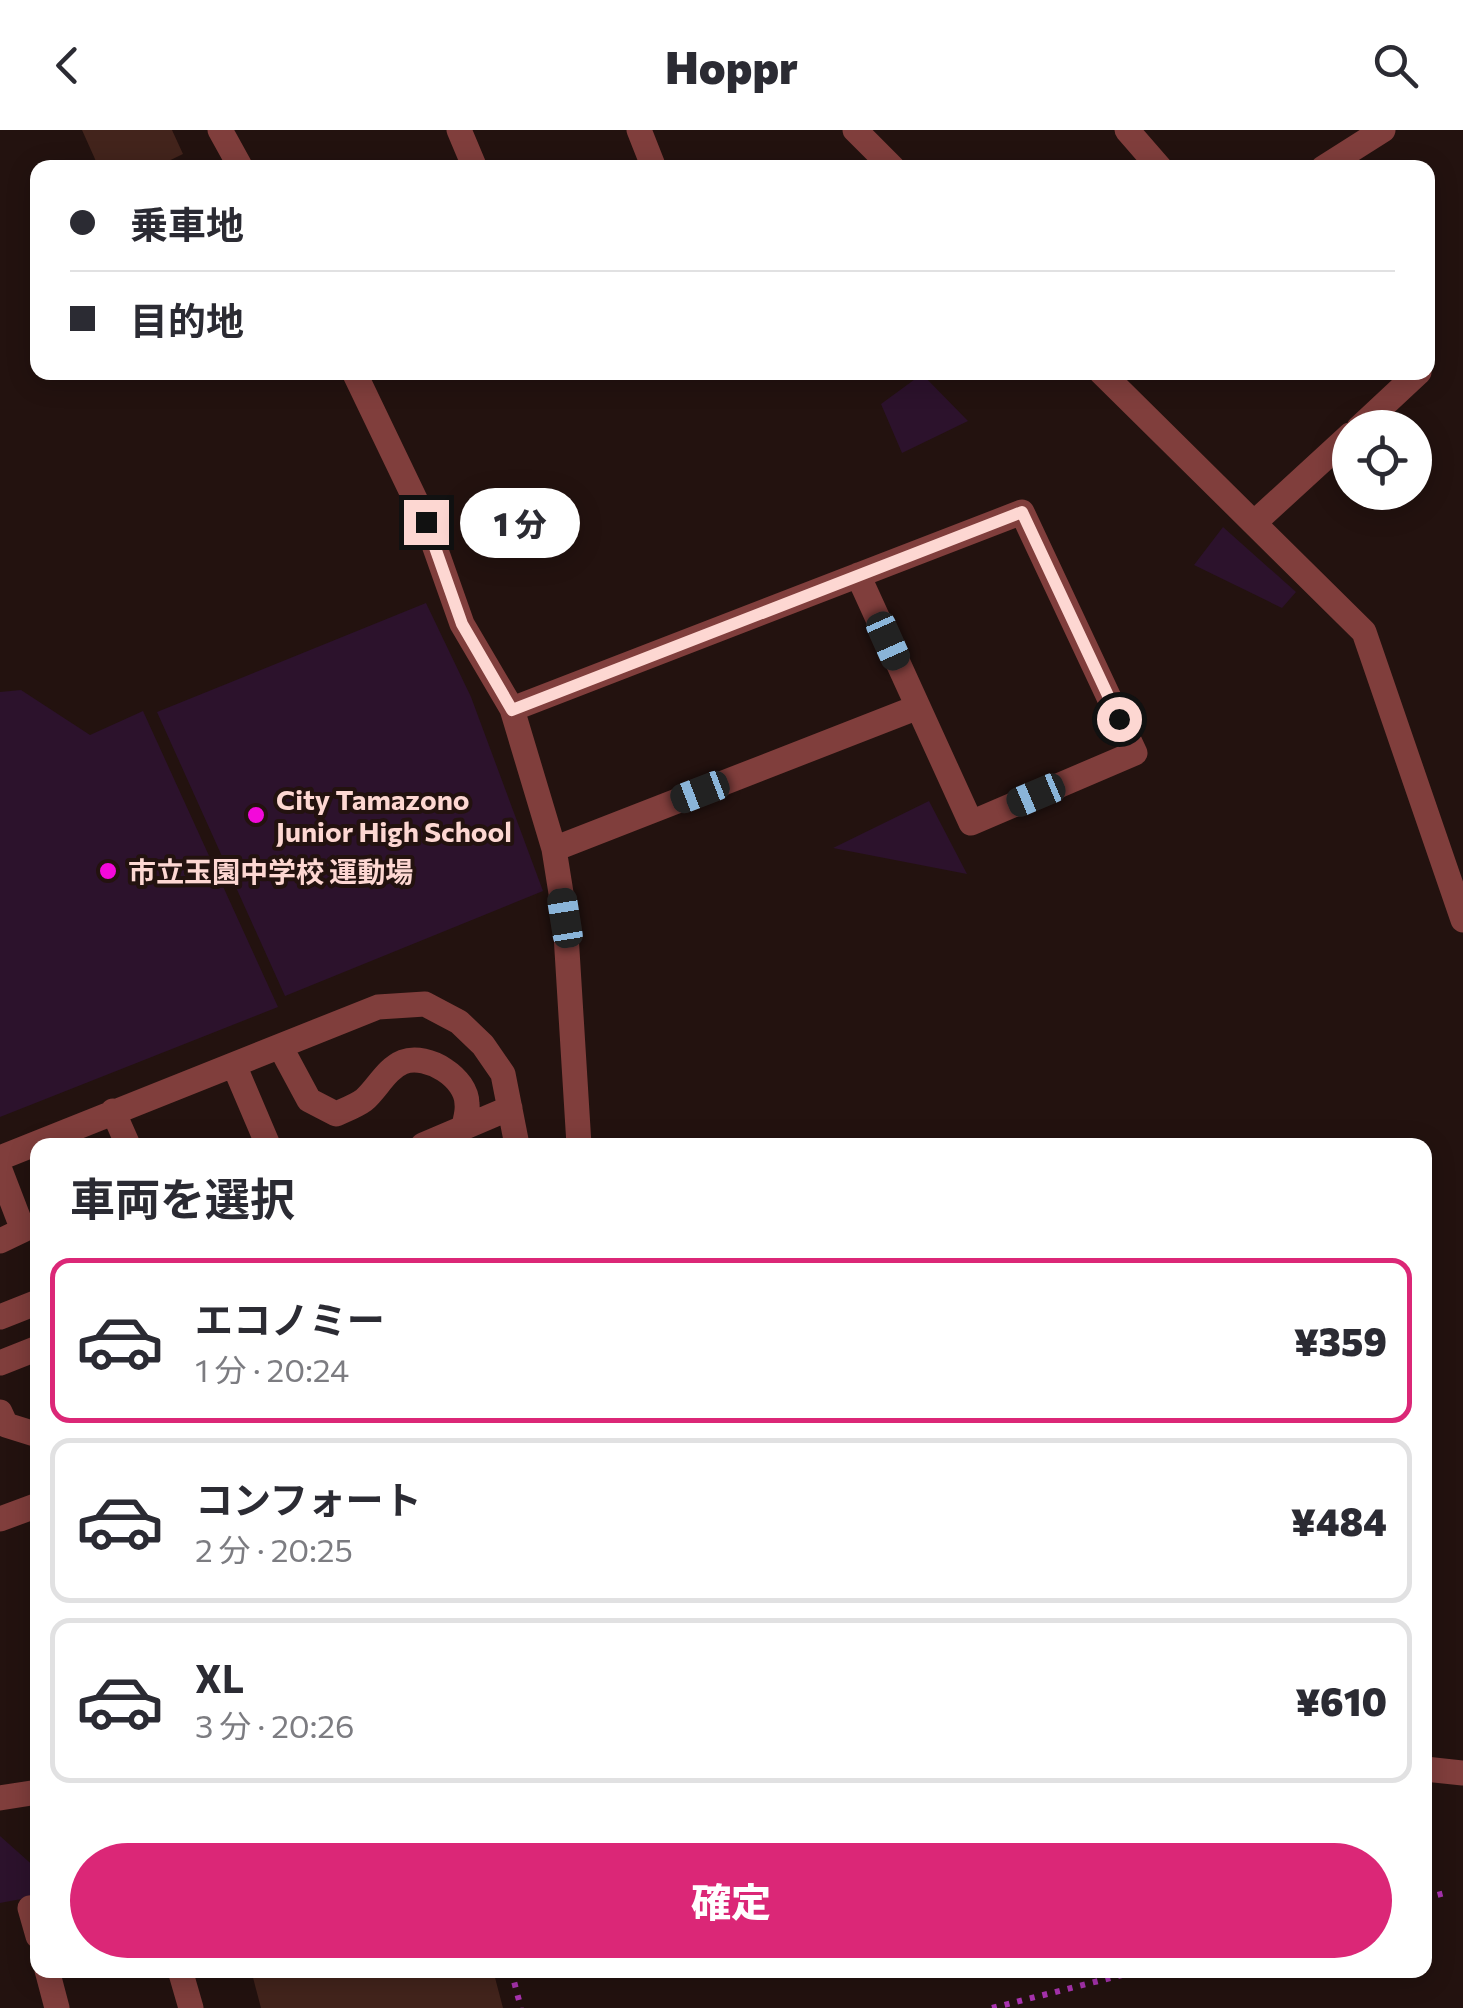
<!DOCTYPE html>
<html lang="ja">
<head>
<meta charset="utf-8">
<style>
  :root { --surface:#fff; --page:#f2f2f3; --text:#2b2b33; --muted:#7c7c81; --line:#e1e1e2; --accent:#db2777 }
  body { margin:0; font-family:Commissioner,"Noto Sans JP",sans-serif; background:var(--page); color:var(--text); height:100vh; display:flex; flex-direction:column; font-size:38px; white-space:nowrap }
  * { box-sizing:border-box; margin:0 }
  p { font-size:32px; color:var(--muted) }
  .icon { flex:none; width:55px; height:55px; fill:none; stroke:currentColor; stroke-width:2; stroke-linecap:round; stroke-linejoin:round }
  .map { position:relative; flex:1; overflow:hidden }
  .details { position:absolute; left:30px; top:1008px; width:1402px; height:840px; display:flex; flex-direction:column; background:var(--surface); border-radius:20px; box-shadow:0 5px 25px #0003 }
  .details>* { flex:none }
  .banner { position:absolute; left:30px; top:30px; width:1405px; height:220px; border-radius:20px; box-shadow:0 5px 25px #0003; display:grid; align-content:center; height:220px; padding:0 40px; background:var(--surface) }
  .controls { position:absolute; left:1332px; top:280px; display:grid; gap:20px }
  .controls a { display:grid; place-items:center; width:100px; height:100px; border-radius:50%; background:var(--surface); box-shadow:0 5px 25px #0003; font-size:50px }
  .end { position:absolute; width:45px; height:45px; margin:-22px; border:12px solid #fdd7d2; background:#111; box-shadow:0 0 0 5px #111 }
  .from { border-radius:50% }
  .bubble { position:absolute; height:70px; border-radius:35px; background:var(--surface); box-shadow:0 5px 25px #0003; font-size:32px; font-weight:800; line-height:70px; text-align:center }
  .car { position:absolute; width:30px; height:60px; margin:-30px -15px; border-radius:12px; box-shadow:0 0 8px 2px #0007; background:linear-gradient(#222 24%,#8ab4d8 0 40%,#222 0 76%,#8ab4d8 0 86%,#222 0) }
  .banner b { display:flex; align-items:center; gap:35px; height:95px; font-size:38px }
  .banner b+b { border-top:2px solid var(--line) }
  .banner i { width:25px; height:25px; background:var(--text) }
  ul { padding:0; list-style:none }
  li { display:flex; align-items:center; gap:30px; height:165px; margin:0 20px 15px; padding:0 20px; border:5px solid var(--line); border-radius:20px }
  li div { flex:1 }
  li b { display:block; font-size:38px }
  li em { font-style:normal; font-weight:800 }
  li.selected { border-color:var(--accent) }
  li>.icon { width:90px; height:90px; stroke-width:1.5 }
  h2 { padding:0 40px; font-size:45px; line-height:120px }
  .action { display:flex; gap:20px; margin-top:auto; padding:20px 40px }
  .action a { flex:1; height:115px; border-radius:60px; background:var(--accent); color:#fff; font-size:40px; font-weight:800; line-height:115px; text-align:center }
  header { display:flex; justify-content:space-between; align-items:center; height:130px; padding:0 40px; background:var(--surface); font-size:45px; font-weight:800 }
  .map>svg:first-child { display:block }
  .green { fill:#2c122c }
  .building { fill:#43241c }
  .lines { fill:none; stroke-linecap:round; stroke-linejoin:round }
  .path { stroke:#a933b0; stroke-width:6; stroke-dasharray:5 8; stroke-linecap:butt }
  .minor { stroke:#803e3c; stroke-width:25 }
  .route { stroke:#fdd7d2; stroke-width:12 }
  .poi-dot { fill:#f309da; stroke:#23120f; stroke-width:4 }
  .labels { text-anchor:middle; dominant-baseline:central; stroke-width:8; stroke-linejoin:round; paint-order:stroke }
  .poi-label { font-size:28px; font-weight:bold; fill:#fdd7d2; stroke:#23120f; text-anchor:start }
</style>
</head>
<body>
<header><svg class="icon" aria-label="back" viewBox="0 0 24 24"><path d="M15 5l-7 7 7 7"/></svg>Hoppr<svg class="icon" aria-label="search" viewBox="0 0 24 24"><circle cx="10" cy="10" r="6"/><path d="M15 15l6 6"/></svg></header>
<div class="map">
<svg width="1463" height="1878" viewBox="0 0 1463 1878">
  <rect width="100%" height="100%" fill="#23120f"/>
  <path class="green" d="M922,244L968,291L902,323L881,274Z
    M1223,397L1296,462L1282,478L1194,435Z
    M426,473L471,567L543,761L285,866L157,582Z
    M21,560L90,605L143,581L278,877L0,987V562Z
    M929,671L967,744L833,718Z
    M0,1706L37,1739V1766L0,1773Z"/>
  <path class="building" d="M82,0H172L183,24L154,38H99Z
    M251,1840H493L503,1878H261Z"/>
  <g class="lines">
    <path class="path" d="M1425,1768L1445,1763
      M511,1840L521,1878
      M992,1878L1142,1840"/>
    <path class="minor" d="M220,0L241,38
      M459,0L475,38
      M639,0L654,38
      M855,0L893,38
      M1127,0L1160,38
      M1323,38L1383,0
      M354,242L426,392L462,494L512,579L554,719L565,788L579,1015
      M1101,242L1364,502L1463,790
      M1359,298L1419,242
      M1254,393L1350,305
      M512,579L1022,382L1135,623L971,693L858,445
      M554,719L918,577
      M281,918L309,970L336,984C345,980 356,976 364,970C377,959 386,939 403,932C428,923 467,948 467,974C468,982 465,990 464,997
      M234,935L268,1015
      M113,981L128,1015
      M423,1015L510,978
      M0,1028L378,877L425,874L459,892L483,915L503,944L517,1015
      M0,1040L23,1100L0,1111
      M0,1187L38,1172
      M0,1233L38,1218
      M0,1282L6,1295L38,1305
      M0,1389L38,1375
      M1425,1639L1463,1643
      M0,1668L38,1662
      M38,1777L30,1778L38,1806
      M47,1840L57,1878
      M180,1840L191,1878"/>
  </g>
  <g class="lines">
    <path class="route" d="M426,392L462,494L512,580L1022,382L1119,589"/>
  </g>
  <g class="poi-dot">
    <circle cx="256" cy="685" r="10"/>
    <circle cx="108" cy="741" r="10"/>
  </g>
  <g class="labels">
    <g class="poi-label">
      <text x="276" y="669">City Tamazono<tspan x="276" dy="32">Junior High School</tspan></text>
      <text x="128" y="741">市立玉園中学校 運動場</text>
    </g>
  </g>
</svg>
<div class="controls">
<a><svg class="icon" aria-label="locate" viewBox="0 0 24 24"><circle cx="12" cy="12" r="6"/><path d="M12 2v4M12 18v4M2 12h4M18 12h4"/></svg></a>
</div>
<i class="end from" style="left:1119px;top:589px"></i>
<i class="end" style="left:426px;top:392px"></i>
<div class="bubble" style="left:460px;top:358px;width:120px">1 分</div>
<i class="car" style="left:888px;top:511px;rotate:156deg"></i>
<i class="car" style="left:700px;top:662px;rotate:249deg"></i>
<i class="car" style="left:1036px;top:665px;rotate:247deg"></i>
<i class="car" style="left:565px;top:788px;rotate:351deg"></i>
<div class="banner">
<b><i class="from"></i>乗車地</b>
<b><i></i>目的地</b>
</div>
<section class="details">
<h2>車両を選択</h2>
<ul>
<li class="selected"><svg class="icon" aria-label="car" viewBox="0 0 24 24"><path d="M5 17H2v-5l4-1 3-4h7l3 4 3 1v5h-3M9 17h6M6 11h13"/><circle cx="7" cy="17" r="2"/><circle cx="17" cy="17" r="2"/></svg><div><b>エコノミー</b><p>1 分 · 20:24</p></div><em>¥359</em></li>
<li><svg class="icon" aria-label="car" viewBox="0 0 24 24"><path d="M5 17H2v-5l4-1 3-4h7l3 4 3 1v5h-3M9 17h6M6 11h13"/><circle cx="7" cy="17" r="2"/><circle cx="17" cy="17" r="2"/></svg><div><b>コンフォート</b><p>2 分 · 20:25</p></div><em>¥484</em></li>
<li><svg class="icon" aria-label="car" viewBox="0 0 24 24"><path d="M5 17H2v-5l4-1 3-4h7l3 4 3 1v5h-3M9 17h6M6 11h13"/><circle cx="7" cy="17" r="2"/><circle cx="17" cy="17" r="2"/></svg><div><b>XL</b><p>3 分 · 20:26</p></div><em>¥610</em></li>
</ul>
<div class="action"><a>確定</a></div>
</section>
</div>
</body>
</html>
